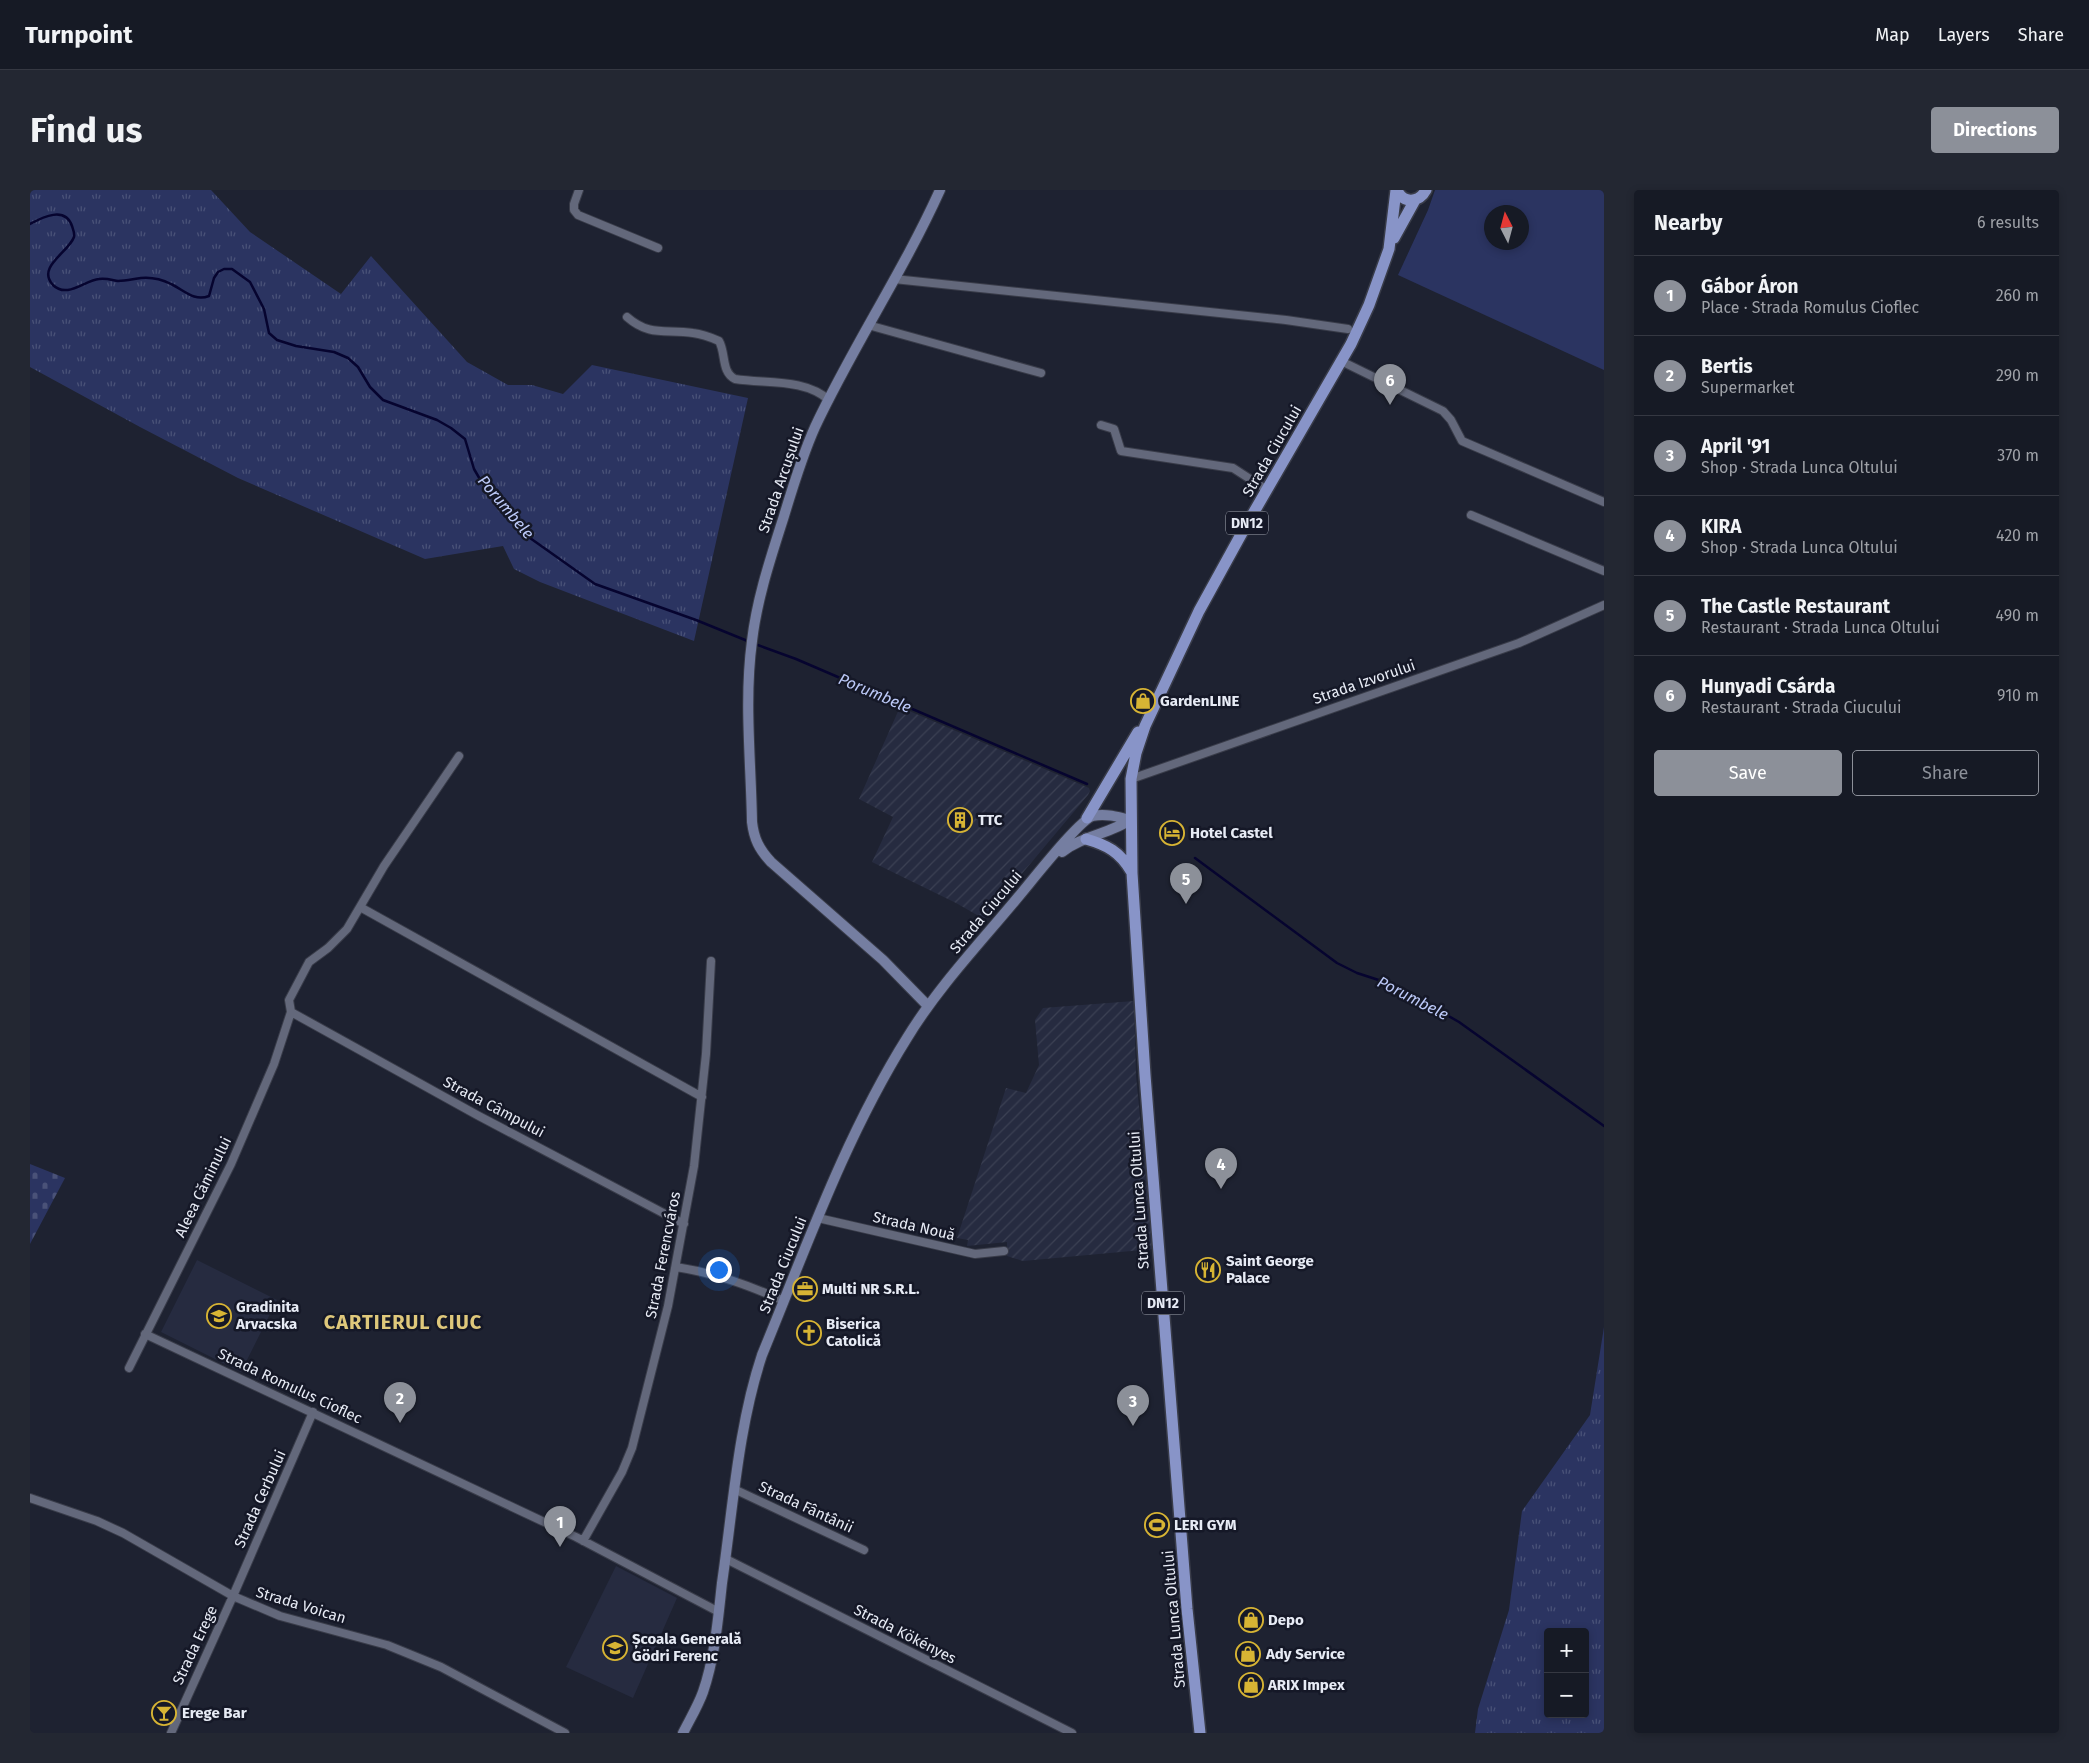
<!DOCTYPE html>
<html lang="en">
<head>
<meta charset="utf-8">
<style>
  body { margin:0; font-family:"Fira Sans",sans-serif; background:#232732; color:#f1f3f6 }
  .controls { position:absolute; right:15px; bottom:15px; display:grid; overflow:hidden; border-radius:5px; box-shadow:0 2px 8px #0003 }
  .controls button { width:45px; height:45px; display:grid; place-items:center; padding:0; border:0; border-bottom:1px solid #353842; background:#161a25; color:#f1f3f6; font:25px sans-serif }
  .compass { position:absolute; left:1454px; top:15px; width:45px; height:45px; border-radius:50%; background:#161a25; box-shadow:0 2px 8px #0003; rotate:354deg }
  .you { position:absolute; left:688px; top:1079px; width:18px; height:18px; margin:-12px; border:4px solid #fff; border-radius:50%; background:#1a73e8; box-shadow:0 0 0 8px #1a73e833 }
  .badge { display:grid; place-items:center; width:32px; height:32px; border-radius:50%; background:#8c9099; color:#fff; font-size:16px; font-weight:700 }
  .pin { position:absolute; translate:-50% -41px; filter:drop-shadow(0 1px 2px #0008) }
  .pin::after { content:''; position:absolute; top:26px; width:18px; height:15px; background:inherit; clip-path:polygon(0 0,100% 0,50% 100%) }
  .list { margin:0; padding:0; list-style:none }
  h2 { display:flex; justify-content:space-between; align-items:center; height:65px; margin:0; padding:0 20px; font-size:21px }
  h2 small { font-size:16px; font-weight:400; color:#9ea1a7 }
  .list li { display:grid; grid-template-columns:32px 1fr auto; gap:15px; align-items:center; box-sizing:border-box; height:80px; padding:0 20px; border-top:1px solid #353842 }
  .list b { display:block; font-size:19px; white-space:nowrap }
  .list p { margin:0; font-size:16px; white-space:nowrap; color:#9ea1a7 }
  .list em { font-size:16px; font-style:normal; color:#9ea1a7 }
  .actions { display:flex; gap:10px; padding:15px 20px }
  .actions a { flex:1; padding:11px 0; border:1px solid #8c9099; border-radius:5px; text-align:center; font-size:18px; color:#8c9099 }
  .actions .main { background:#8c9099; color:#fff }
  .map { position:relative; flex:none; width:1574px; height:1543px; overflow:hidden; border-radius:5px }
  header { display:flex; align-items:center; gap:30px; box-sizing:border-box; height:70px; padding:0 25px; background:#161a25; border-bottom:1px solid #353842 }
  header strong { font-size:24px }
  nav { display:flex; gap:28px; margin-inline-start:auto; font-size:18px }
  .intro { display:flex; align-items:center; justify-content:space-between; box-sizing:border-box; height:120px; padding:0 30px }
  h1 { margin:0; font-size:35px }
  .button { padding:12px 22px; border-radius:5px; background:#8c9099; color:#fff; font-size:18px; font-weight:700 }
  main { display:flex; gap:30px; padding:0 30px }
  aside { flex:1; background:#161a25; border-radius:5px; box-shadow:0 2px 8px #0003 }
  .map>svg:first-child { display:block }
  .built { fill:#262b40 }
  .industrial { fill:url(#industrial-furrows) }
  .grass { fill:url(#grass-tufts); fill-rule:evenodd }
  .cemetery { fill:url(#cemetery-stones) }
  .pitch { fill:#2b3461; fill-rule:evenodd }
  .lines { fill:none; stroke-linecap:round; stroke-linejoin:round }
  .stream { stroke:#06042f; stroke-width:2.5 }
  .minor-casing { stroke:#393c49; stroke-width:10 }
  .secondary-casing { stroke:#393c49; stroke-width:12 }
  .primary-casing { stroke:#393c49; stroke-width:14 }
  .minor { stroke:#63687b; stroke-width:8 }
  .secondary { stroke:#757ea1; stroke-width:10 }
  .primary { stroke:#8894c8; stroke-width:11 }
  .labels { text-anchor:middle; dominant-baseline:central; stroke-width:5; stroke-linejoin:round; paint-order:stroke }
  .shield { fill:#151827; stroke:#a8acb7; stroke-width:1 }
  .shield-label { font-size:14px; font-weight:bold; fill:#e7ebf5 }
  .street-label { font-size:15px; fill:#e7ebf5; stroke:#151827 }
  .poi-label { font-size:15px; font-weight:bold; fill:#e7ebf5; stroke:#151827; text-anchor:start }
  .water-label { font-size:16px; font-style:italic; fill:#bcc9f8; stroke:#151827 }
  .district-label { font-size:20px; font-weight:bold; letter-spacing:1px; fill:#dfc87b; stroke:#151827 }
</style>
</head>
<body>
<header>
<strong>Turnpoint</strong>
<nav><a>Map</a><a>Layers</a><a>Share</a></nav>
</header>
<div class="intro"><h1>Find us</h1><a class="button">Directions</a></div>
<main>
<div class="map">
<svg width="1574" height="1543" viewBox="0 0 1574 1543">
  <defs>
    <pattern id="industrial-furrows" width="10" height="10" patternUnits="userSpaceOnUse" patternTransform="scale(1.25)"><rect width="10" height="10" fill="#262b40"/><path d="M-1 1l2-2M0 10L10 0M9 11l2-2" fill="none" stroke="#3b4053"/></pattern>
    <pattern id="grass-tufts" width="24" height="20" patternUnits="userSpaceOnUse" patternTransform="scale(1.25)"><rect width="24" height="20" fill="#2b3461"/><path d="M3 7l-1-3M5 7V3M7 7l1-3M15 17l-1-3M17 17v-4M19 17l1-3" fill="none" stroke="#4a5278"/></pattern>
    <pattern id="cemetery-stones" width="16" height="16" patternUnits="userSpaceOnUse" patternTransform="scale(1.25)"><rect width="16" height="16" fill="#2b3461"/><path d="M2 7V4a2 2 0 0 1 4 0v3zM10 15v-3a2 2 0 0 1 4 0v3z" fill="#4a5278"/></pattern>
  </defs>
  <rect width="100%" height="100%" fill="#1e2231"/>
  <path class="built" d="M167,1070L247,1110L211,1182L131,1142Z
    M586,1376L647,1408L603,1508L536,1477Z"/>
  <path class="industrial" d="M870,517L1059,598L1060,601L1058,605L954,729L926,713L842,672L863,627L829,609Z
    M1104,811L1106,886L1123,1059L993,1071L977,1066V1052L937,1056L938,1050L927,1048L976,898L996,903L1009,875L1005,830L1013,818Z"/>
  <path class="grass" d="M0,0H181L220,42L311,104L341,66L437,172L478,195H502L533,204L562,175L718,208L664,451L510,392L484,379L473,356L395,369L208,288L110,237L0,177Z
    M1574,1137V1543H1445L1448,1519L1479,1420L1492,1321L1560,1225ZM1518,1442H1555V1524H1518Z"/>
  <path class="cemetery" d="M0,974L35,988L0,1054Z"/>
  <path class="pitch" d="M1405,0H1574V180L1368,85L1398,20ZM1462,22H1492V52H1462Z"/>
  <g class="lines">
    <path class="stream" d="M0,34C13,27 35,16 42,36C43,39 45,44 44,47C39,62 6,77 23,95C37,109 55,90 69,89C76,88 82,90 88,91C96,91 103,89 111,88C121,87 131,89 141,94C154,100 164,112 179,106L184,88L188,82L194,79H202L220,92L234,119L239,143L247,150L266,156L304,162L318,168L328,177L340,197L353,210L407,230L421,238L435,249L444,279L451,291L478,316L500,348L565,394L666,430L720,452
      M725,454L766,469L1057,594
      M1165,668L1307,773L1327,783L1364,795L1429,832L1574,936"/>
    <defs>
      <path id="minor" d="M549,0L544,14V20L548,25L628,58
        M864,89L1256,130L1318,139
        M597,127C620,147 635,139 663,143C672,144 680,147 689,151C696,163 691,182 705,189C736,194 774,188 799,210
        M838,135L1011,183
        M1311,171L1413,221L1421,230L1432,251L1574,312
        M1071,235L1084,239L1091,261L1203,278L1237,300
        M1441,325L1574,381
        M1101,589L1489,453L1574,415
        M330,717L672,907
        M261,822L447,925L654,1034
        M788,1028L945,1064L974,1061
        M646,1077C685,1083 718,1095 754,1111
        M115,1144L546,1347L689,1422
        M99,1178L201,974L244,874L261,822L259,810L279,772L298,758L317,739L354,676L429,566
        M706,1300L834,1360
        M0,1308L67,1331L93,1343L203,1406L250,1426L357,1455L411,1477L535,1543
        M553,1351L592,1282L602,1258L638,1116L664,976L676,864L681,771
        M696,1369L1042,1543
        M141,1543L203,1406L283,1222"/>
      <path id="secondary" d="M1032,662C1052,646 1079,644 1100,630
        M898,816L853,770L741,672C729,659 724,649 722,632C721,572 714,510 722,451C727,408 741,367 754,326C763,296 772,266 785,237C823,156 873,82 910,0
        M653,1543C660,1529 668,1516 673,1502C685,1467 688,1429 692,1393C703,1318 708,1237 732,1165C776,1058 815,947 877,848C908,797 951,752 989,706C1001,692 1050,629 1063,626C1075,623 1089,627 1100,630"/>
      <path id="primary" d="M1367,0C1373,14 1389,13 1396,0
        M1364,48L1385,10
        M1057,628L1108,542
        M1056,649C1077,655 1090,662 1101,681
        M1170,1543L1157,1419L1115,885L1102,683L1101,589L1106,563L1115,536L1169,421L1213,341L1321,154L1339,115L1359,59L1366,0"/>
    </defs>
    <use href="#minor" class="minor-casing"/>
    <use href="#secondary" class="secondary-casing"/>
    <use href="#primary" class="primary-casing"/>
    <use href="#minor" class="minor"/>
    <use href="#secondary" class="secondary"/>
    <use href="#primary" class="primary"/>
  </g>
  <defs>
    <symbol id="shop-ring" viewBox="-11 -11 22 22"><circle r="9.5" fill="#151827" stroke="#d7b434" stroke-width="1.5"/><path d="M-5-2.5h2.3a2.7 3.5 0 0 1 5.4 0H5L5.5 6h-11ZM-1.5-2.5h3a1.5 2.3 0 0 0-3 0Z" fill="#d7b434"/></symbol>
    <symbol id="building-ring" viewBox="-11 -11 22 22"><circle r="9.5" fill="#151827" stroke="#d7b434" stroke-width="1.5"/><path d="M-4-6H4V6H1V3H-1V6H-4ZM-2.5-4.3h1.7v1.8h-1.7ZM.8-4.3h1.7v1.8H.8ZM-2.5-1h1.7V.8h-1.7ZM.8-1h1.7V.8H.8Z" fill="#d7b434"/></symbol>
    <symbol id="hotel-ring" viewBox="-11 -11 22 22"><circle r="9.5" fill="#151827" stroke="#d7b434" stroke-width="1.5"/><path d="M-6-4.5h1.5V1H6V5H4.5V3h-9V5H-6ZM-4 0a1.8 1.8 0 1 1 3.6 0ZM.5 0V-2.5h3Q6-2.5 6 0Z" fill="#d7b434"/></symbol>
    <symbol id="restaurant-ring" viewBox="-11 -11 22 22"><circle r="9.5" fill="#151827" stroke="#d7b434" stroke-width="1.5"/><path d="M-5-6h1v4h1v-4h1v4h1v-4h1v5L-1.5 .5V6h-2V.5L-5-1ZM5-6V6H3V1.5H1.5Q1.5-4 5-6Z" fill="#d7b434"/></symbol>
    <symbol id="office-ring" viewBox="-11 -11 22 22"><circle r="9.5" fill="#151827" stroke="#d7b434" stroke-width="1.5"/><path d="M-6-3h4V-5.5h4V-3h4V5H-6ZM-1-4.5V-3h2v-1.5ZM-6 0V1H6V0Z" fill="#d7b434"/></symbol>
    <symbol id="school-ring" viewBox="-11 -11 22 22"><circle r="9.5" fill="#151827" stroke="#d7b434" stroke-width="1.5"/><path d="M0-5L7-2L0 1L-7-2ZM-4 1L0 2.5L4 1V4Q0 6-4 4Z" fill="#d7b434"/></symbol>
    <symbol id="church-ring" viewBox="-11 -11 22 22"><circle r="9.5" fill="#151827" stroke="#d7b434" stroke-width="1.5"/><path d="M-1.2-6h2.4v3.5h3.3v2.4h-3.3V6h-2.4V-.1h-3.3v-2.4h3.3Z" fill="#d7b434"/></symbol>
    <symbol id="stadium-ring" viewBox="-11 -11 22 22"><circle r="9.5" fill="#151827" stroke="#d7b434" stroke-width="1.5"/><path d="M0-5a6.5 5 0 1 0 0 10a6.5 5 0 1 0 0-10ZM-3.5-1.8h7v3.6h-7Z" fill="#d7b434"/></symbol>
    <symbol id="bar-ring" viewBox="-11 -11 22 22"><circle r="9.5" fill="#151827" stroke="#d7b434" stroke-width="1.5"/><path d="M-6-5H6L.8 .8V4.5H3.5V6h-7V4.5H-.8V.8Z" fill="#d7b434"/></symbol>
  </defs>
  <g fill-rule="evenodd">
    <use href="#shop-ring" x="1099" y="497" width="28" height="28"/>
    <use href="#building-ring" x="916" y="616" width="28" height="28"/>
    <use href="#hotel-ring" x="1128" y="629" width="28" height="28"/>
    <use href="#restaurant-ring" x="1164" y="1066" width="28" height="28"/>
    <use href="#office-ring" x="761" y="1085" width="28" height="28"/>
    <use href="#school-ring" x="175" y="1112" width="28" height="28"/>
    <use href="#church-ring" x="765" y="1129" width="28" height="28"/>
    <use href="#stadium-ring" x="1113" y="1321" width="28" height="28"/>
    <use href="#shop-ring" x="1207" y="1416" width="28" height="28"/>
    <use href="#school-ring" x="571" y="1444" width="28" height="28"/>
    <use href="#shop-ring" x="1204" y="1450" width="28" height="28"/>
    <use href="#shop-ring" x="1207" y="1481" width="28" height="28"/>
    <use href="#bar-ring" x="120" y="1509" width="28" height="28"/>
  </g>
  <g class="labels">
    <g class="shield">
      <rect x="1196" y="321.5" width="42" height="23" rx="4"/>
      <rect x="1112" y="1101.5" width="42" height="23" rx="4"/>
    </g>
    <g class="shield-label">
      <text x="1217" y="333">DN12</text>
      <text x="1133" y="1113">DN12</text>
    </g>
    <g class="street-label">
      <text transform="translate(1242 261) rotate(-60)">Strada Ciucului</text>
      <text transform="translate(751 290) rotate(-71)">Strada Arcușului</text>
      <text transform="translate(1334 492) rotate(-19)">Strada Izvorului</text>
      <text transform="translate(956 722) rotate(-50)">Strada Ciucului</text>
      <text transform="translate(464 917) rotate(28)">Strada Câmpului</text>
      <text transform="translate(173 997) rotate(-64)">Aleea Căminului</text>
      <text transform="translate(1109 1010) rotate(-94)">Strada Lunca Oltului</text>
      <text transform="translate(884 1036) rotate(13)">Strada Nouă</text>
      <text transform="translate(633 1065) rotate(-79)">Strada Ferencváros</text>
      <text transform="translate(753 1075) rotate(-68)">Strada Ciucului</text>
      <text transform="translate(260 1196) rotate(25)">Strada Romulus Cioflec</text>
      <text transform="translate(230 1309) rotate(-66)">Strada Cerbului</text>
      <text transform="translate(776 1317) rotate(25)">Strada Fântânii</text>
      <text transform="translate(271 1415) rotate(17)">Strada Voican</text>
      <text transform="translate(1144 1429) rotate(-95)">Strada Lunca Oltului</text>
      <text transform="translate(875 1444) rotate(27)">Strada Kökényes</text>
      <text transform="translate(165 1455) rotate(-65)">Strada Erege</text>
    </g>
    <g class="poi-label">
      <text x="1130" y="511">GardenLINE</text>
      <text x="948" y="630">TTC</text>
      <text x="1160" y="643">Hotel Castel</text>
      <text x="1196" y="1071">Saint George<tspan x="1196" dy="17">Palace</tspan></text>
      <text x="792" y="1099">Multi NR S.R.L.</text>
      <text x="206" y="1117">Gradinita<tspan x="206" dy="17">Arvacska</tspan></text>
      <text x="796" y="1134">Biserica<tspan x="796" dy="17">Catolică</tspan></text>
      <text x="1144" y="1335">LERI GYM</text>
      <text x="1238" y="1430">Depo</text>
      <text x="602" y="1449">Școala Generală<tspan x="602" dy="17">Gödri Ferenc</tspan></text>
      <text x="1236" y="1464">Ady Service</text>
      <text x="1238" y="1495">ARIX Impex</text>
      <text x="152" y="1523">Erege Bar</text>
    </g>
    <g class="water-label">
      <text transform="translate(476 317) rotate(50)">Porumbele</text>
      <text transform="translate(845 503) rotate(23)">Porumbele</text>
      <text transform="translate(1383 808) rotate(27)">Porumbele</text>
    </g>
    <g class="district-label">
      <text x="373" y="1132">CARTIERUL CIUC</text>
    </g>
  </g>
</svg>
<div class="controls">
<button>+</button>
<button>−</button>
</div>
<svg class="compass" viewBox="-18 -18 36 36"><path d="M0-13l5 13h-10z" fill="#e53935"/><path d="M0 13l5-13h-10z" fill="#9ea1a7"/></svg>
<div class="you"></div>
<div class="pin badge" style="left:530px;top:1357px">1</div>
<div class="pin badge" style="left:370px;top:1233px">2</div>
<div class="pin badge" style="left:1103px;top:1236px">3</div>
<div class="pin badge" style="left:1191px;top:999px">4</div>
<div class="pin badge" style="left:1156px;top:714px">5</div>
<div class="pin badge" style="left:1360px;top:215px">6</div>
</div>
<aside>
<h2>Nearby<small>6 results</small></h2>
<ul class="list">
<li><span class="badge">1</span><div><b>Gábor Áron</b><p>Place · Strada Romulus Cioflec</p></div><em>260 m</em></li>
<li><span class="badge">2</span><div><b>Bertis</b><p>Supermarket</p></div><em>290 m</em></li>
<li><span class="badge">3</span><div><b>April '91</b><p>Shop · Strada Lunca Oltului</p></div><em>370 m</em></li>
<li><span class="badge">4</span><div><b>KIRA</b><p>Shop · Strada Lunca Oltului</p></div><em>420 m</em></li>
<li><span class="badge">5</span><div><b>The Castle Restaurant</b><p>Restaurant · Strada Lunca Oltului</p></div><em>490 m</em></li>
<li><span class="badge">6</span><div><b>Hunyadi Csárda</b><p>Restaurant · Strada Ciucului</p></div><em>910 m</em></li>
</ul>
<div class="actions"><a class="main">Save</a><a>Share</a></div>
</aside>
</main>
</body>
</html>
